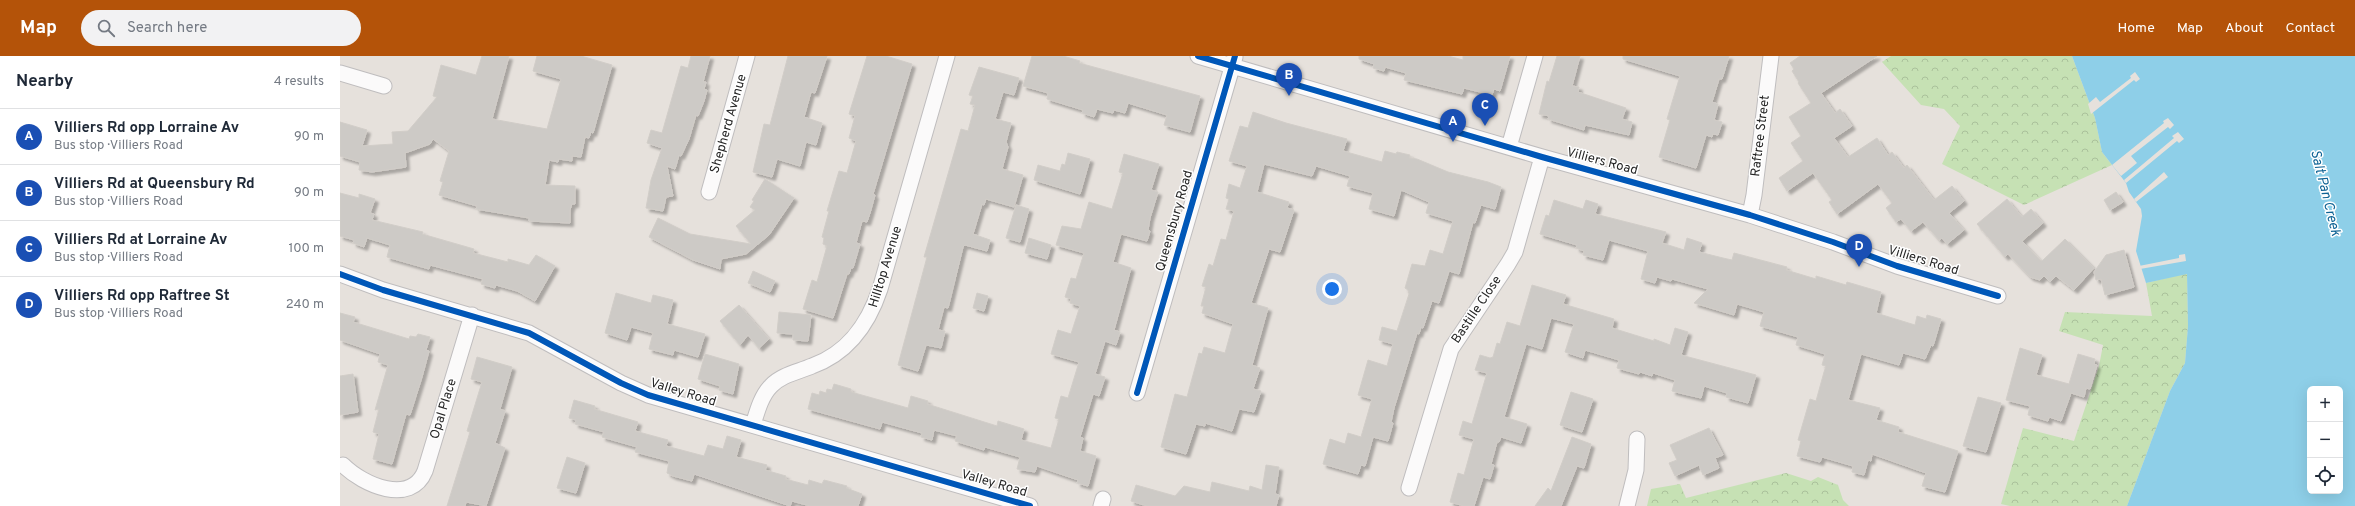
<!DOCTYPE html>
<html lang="en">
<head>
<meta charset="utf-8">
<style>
  body { margin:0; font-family:Overpass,sans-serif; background:#f2f2f3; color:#1f2937 }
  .controls { position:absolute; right:12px; bottom:12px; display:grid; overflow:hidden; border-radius:6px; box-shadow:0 4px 16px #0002 }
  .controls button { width:36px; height:36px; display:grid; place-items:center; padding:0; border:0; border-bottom:1px solid #e0e1e3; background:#fff; color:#1f2937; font:20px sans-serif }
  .you { position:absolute; left:992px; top:233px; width:14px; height:14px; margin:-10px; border:3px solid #fff; border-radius:50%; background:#1a73e8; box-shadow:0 0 0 6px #1a73e833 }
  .badge { display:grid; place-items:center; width:26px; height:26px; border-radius:50%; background:#b45309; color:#fff; font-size:13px; font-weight:700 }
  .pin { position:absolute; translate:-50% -33px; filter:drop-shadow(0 1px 2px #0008) }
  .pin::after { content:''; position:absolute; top:21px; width:14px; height:12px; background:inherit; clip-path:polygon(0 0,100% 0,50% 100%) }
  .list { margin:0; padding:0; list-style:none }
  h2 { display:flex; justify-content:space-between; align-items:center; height:52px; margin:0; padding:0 16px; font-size:17px }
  h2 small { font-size:13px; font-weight:400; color:#747a83 }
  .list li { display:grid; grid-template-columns:26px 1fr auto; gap:12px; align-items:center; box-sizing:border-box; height:56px; padding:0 16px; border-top:1px solid #e0e1e3 }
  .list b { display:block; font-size:15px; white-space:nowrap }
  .list p { margin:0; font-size:13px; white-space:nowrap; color:#747a83 }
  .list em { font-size:13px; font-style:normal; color:#747a83 }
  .icon { flex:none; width:22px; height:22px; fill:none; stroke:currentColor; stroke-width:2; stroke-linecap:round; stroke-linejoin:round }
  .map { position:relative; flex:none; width:2015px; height:450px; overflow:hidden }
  header { display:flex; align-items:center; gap:24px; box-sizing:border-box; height:56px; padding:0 20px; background:#b45309; color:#fff }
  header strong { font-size:19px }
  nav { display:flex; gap:22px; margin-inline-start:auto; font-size:14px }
  .search { width:280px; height:36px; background:#f2f2f3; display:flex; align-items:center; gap:10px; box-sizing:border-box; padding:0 14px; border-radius:22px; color:#747a83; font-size:15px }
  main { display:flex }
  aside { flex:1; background:#fff }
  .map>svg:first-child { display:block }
  .forest { fill:url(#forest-crowns) }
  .water { fill:#8ecfe8; fill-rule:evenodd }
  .pier { fill:#e6e1dc }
  .building { fill:#cdcac6; stroke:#d1cdc8; filter:url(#shadow) }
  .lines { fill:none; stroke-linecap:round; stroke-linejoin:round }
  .minor-casing { stroke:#bfbdbe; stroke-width:17 }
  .minor { stroke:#fbfafa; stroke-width:15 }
  .cycleway-casing { stroke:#fff; stroke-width:8 }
  .cycleway { stroke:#0057b8; stroke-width:6 }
  .labels { text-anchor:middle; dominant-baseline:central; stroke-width:3; stroke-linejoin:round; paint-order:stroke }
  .street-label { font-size:13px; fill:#272727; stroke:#fff }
  .water-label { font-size:14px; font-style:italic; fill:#0e6394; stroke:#fff }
</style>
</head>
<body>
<header>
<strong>Map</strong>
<div class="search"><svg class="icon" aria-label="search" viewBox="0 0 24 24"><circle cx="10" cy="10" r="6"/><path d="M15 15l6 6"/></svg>Search here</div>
<nav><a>Home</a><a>Map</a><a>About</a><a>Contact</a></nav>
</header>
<main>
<aside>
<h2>Nearby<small>4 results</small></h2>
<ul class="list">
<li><span class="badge" style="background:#1a4fb4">A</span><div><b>Villiers Rd opp Lorraine Av</b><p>Bus stop · Villiers Road</p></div><em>90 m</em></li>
<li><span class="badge" style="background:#1a4fb4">B</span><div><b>Villiers Rd at Queensbury Rd</b><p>Bus stop · Villiers Road</p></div><em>90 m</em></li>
<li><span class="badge" style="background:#1a4fb4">C</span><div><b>Villiers Rd at Lorraine Av</b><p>Bus stop · Villiers Road</p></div><em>100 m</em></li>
<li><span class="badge" style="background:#1a4fb4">D</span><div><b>Villiers Rd opp Raftree St</b><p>Bus stop · Villiers Road</p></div><em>240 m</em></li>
</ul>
</aside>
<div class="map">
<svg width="2015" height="450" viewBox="0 0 2015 450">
  <defs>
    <pattern id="forest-crowns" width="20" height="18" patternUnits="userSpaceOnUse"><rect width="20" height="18" fill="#c6e1b4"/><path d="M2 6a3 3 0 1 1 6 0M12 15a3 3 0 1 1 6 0" fill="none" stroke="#aac19b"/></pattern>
    <filter id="shadow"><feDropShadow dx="3.5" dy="3.5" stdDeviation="1" flood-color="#0004"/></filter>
  </defs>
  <rect width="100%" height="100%" fill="#e6e1dc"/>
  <path class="forest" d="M1551,0H1732L1755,62L1762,96L1772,109L1684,149L1602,108L1620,70L1604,53L1581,49L1542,6Z
    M1847,217L1848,270L1845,307L1830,335L1787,450H1670L1661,448L1683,372L1734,385L1759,310L1763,289L1719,275L1725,256L1812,260L1806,227Z
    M1446,417L1471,425L1478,421L1498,429L1503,444L1509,450H1307L1311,433L1340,428L1346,442Z"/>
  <path class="water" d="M1732,0H2015V450H1787L1830,335L1845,307L1848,270L1847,218L1806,227L1796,195L1802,160L1801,153L1789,136L1786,127L1762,96L1755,62ZM1970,333H2000V435H1970Z"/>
  <path class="pier" d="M1795,16L1800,23L1796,26L1794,24L1751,58L1748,48L1756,41L1760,46L1791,22L1790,20Z
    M1828,62L1834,69L1830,73L1828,71L1791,100L1797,107L1781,120L1772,109L1824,67L1823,65Z
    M1838,76L1844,83L1839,87L1837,85L1786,127L1784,124L1834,82L1832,80Z
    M1824,116L1828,121L1796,146L1794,143Z
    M1845,198L1846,205L1800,213L1799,210L1839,202V199Z"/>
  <path class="building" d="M142,0H169L152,63L207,73L221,23L193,15L197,0H241L272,9L253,77L251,76L249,82L245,81L241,101L232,100V105L219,103L218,106L209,104L205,129L235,130V148H232L230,154V167L189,165V162L136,153L137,150L99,139L103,126L100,125L109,95L93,83L90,88L65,97L66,111L32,116L19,114L20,106L0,100V66L27,74L22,90L53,88L52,76L68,75L97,41L93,40L101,9L136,19Z
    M351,0H370L363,26H366L364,33L367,34L364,45L358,60L356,59L349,83L341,100L339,99L335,113L327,110L333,140L326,141L323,155L306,152L311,124L322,92L307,87L311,74L322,77L341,10L348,12Z
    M448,0H487L475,37L471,36L464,61L482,67L476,89L466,86L460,110L437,103L432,121L413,116L424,68L430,69Z
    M527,0H546L572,8L533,138L535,139L530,157L527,166L522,165L516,187L520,188L513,212H511L509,218H507L493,262L463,253L472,224L477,226L487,190L483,188L484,182L482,181L489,155H487L499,115L507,117L516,85L509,82L515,60L509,58Z
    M692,0H723L740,5L739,7L860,40L850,76L824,69L827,59L788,47L785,57L774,54L773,57L757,53L754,61L742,57L743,54L707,43L708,37L683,30Z
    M1019,0H1108L1123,4V0H1170L1160,35L1154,33L1152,39L1124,32L1122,38L1064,24L1066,17L1045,11L1044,15L1033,12L1034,8L1019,3Z
    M1217,0H1240L1232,30L1239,31L1238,36L1286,52L1282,63L1292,66L1289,79L1245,69L1244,74L1208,63L1209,60L1199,58L1207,25L1209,26Z
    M1283,0H1389L1382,23H1379L1372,46L1378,48L1374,64L1382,66L1378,79L1373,78L1372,81L1366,79L1356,112L1319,101L1330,64L1327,63L1340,20L1283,3Z
    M1460,0H1537L1481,37L1495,57L1500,53L1512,70L1494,82L1508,101L1537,82L1548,99L1552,96L1564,112L1567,109L1594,144L1612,130L1624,145L1609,157L1624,174L1607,188L1602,182L1599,184L1583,166L1571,175L1561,163L1556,166L1546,152L1552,147L1538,128L1497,158L1489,146L1492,144L1473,117L1447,135L1439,122L1463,105L1451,87L1461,80L1449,61L1471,47L1458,27L1459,26L1452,15L1454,13L1450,7Z
    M639,11L679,22L674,39L663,36L655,63L671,67L666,86L668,91L662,113L683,119L674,151L646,143L644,149L642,148L633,178L650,184L647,195L625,189L623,191L608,252L604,251L598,274L605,275L601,292L586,289L578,315L558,309L587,201H584L621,73L628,75L635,49L630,48L633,40L629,39Z
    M913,56L946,67L1007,83L1003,95L1042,106L1045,95L1056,98L1057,96L1070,99L1069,102L1077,103L1108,116L1148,126L1161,131L1155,153L1141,149L1135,167L1133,166L1119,218L1109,215L1099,247L1092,245L1083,272L1081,271L1079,278L1077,277L1054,352L1051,366L1053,367L1048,385L1033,381L1025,410L1021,409L1018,418L983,408L990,383L1005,388L1008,377L1021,381L1032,343L1018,339L1028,304L1047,310L1053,288L1039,284L1042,271L1057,275L1069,238L1068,234L1065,232L1072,208L1085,210L1090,194L1103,198L1113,165L1086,157L1089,146L1061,134L1054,160L1029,153L1033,137L1007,130L1010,120L976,110L972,120L924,108L917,136L949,146L947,152L954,154L940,196L929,193L911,247L928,252L912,309L920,312L913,333L921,335L914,356L899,353L892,375L865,367V370L856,368L846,398L821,391L835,338L847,341L859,297L862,298L864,291L885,297L893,268L862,257L864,250H861L866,231L862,230L869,208L873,210L881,183L886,184L894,155L886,153L889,143L886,142L889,128L900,132L907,110L889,105L900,70L908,72Z
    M728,97L750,103L740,138L694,124L698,109L720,115L722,108L725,109Z
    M784,98L819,108L811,134L818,136L810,162L808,174L810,175L807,185L781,178L773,206L791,212L774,274L780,276L776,289L765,285L755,318L765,321L759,340L753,338L740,381L743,382L740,395L756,400L748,430L737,427L738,424L697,410L695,416L677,413L680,401L645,391L644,394L615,385L617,380L594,374L592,384L581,381L582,377L542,366L540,373L468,353L472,337L479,339L480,335L486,337L487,333L492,334L494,328L511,333V336L568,352L571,340L588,345L587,348L657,370L658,365L684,373L681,384L711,392L719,363L715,362L721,340L728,342L739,306L711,298L718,274L731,278L740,250L730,247L731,243L725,241L731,222L736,223L744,197L716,189L722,170L741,173L749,146L772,153L783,117L779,116Z
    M425,123L454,142L429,179L406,198L381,203L380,213L353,204L309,181L318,162L350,178L411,188L396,170L415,154L410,151L414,145L412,144Z
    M1776,136L1783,146L1770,154L1764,144Z
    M0,137L19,142V138L35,143L30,157L34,158L32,164L83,176L82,178L134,193L133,197L168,206V203L189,209L196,199L215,210L195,245L177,235L156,229L155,232L141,228L143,223L90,209L89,213L47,201L50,189L27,182L24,191L13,187L14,184L0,180Z
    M1667,143L1682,161L1691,153L1703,167L1682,185L1700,204L1702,205L1725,183L1754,212L1734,234L1716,220L1710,226L1704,220L1700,224L1690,221L1668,198L1665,201L1637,168Z
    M1214,144L1243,153L1246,144L1258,148L1255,158L1326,176L1322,187L1344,194L1347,182L1362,187L1359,196L1383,202L1392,204L1394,197L1447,211L1446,214L1476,223V220L1506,229L1507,226L1541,236L1536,257L1575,269L1577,260L1586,263L1587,259L1601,263L1593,290L1591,289L1585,303L1563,297L1559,309L1521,298L1508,344L1540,352L1536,364L1559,371L1558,376L1618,395L1605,436L1582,430L1586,417L1532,398L1531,405L1528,404L1524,419L1512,416L1513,410L1482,401L1480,406L1457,400L1461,385L1458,384L1470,343L1476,345L1484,316L1486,310L1482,309L1485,298L1456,289L1458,281L1420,270L1424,256L1397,248L1394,259L1354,247L1368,233L1332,223L1331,225L1317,221L1315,227L1301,223L1308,195L1269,184L1263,204L1243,199L1244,195L1236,192L1237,189L1200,178L1206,159L1209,160Z
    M676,149L689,153L680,186L666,182Z
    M689,182L711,189L707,203L685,197Z
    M1784,194L1794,231L1765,239L1761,223L1756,224L1754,216L1766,199Z
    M413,215L435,225L430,236L408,227Z
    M1192,229L1226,239L1223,248L1274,263L1272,272L1314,285V283L1330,289L1335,272L1348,276L1341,299L1416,319L1408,347L1386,341L1387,337L1364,330L1361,342L1344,338L1332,335L1335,324L1313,317L1312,320L1300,316L1299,318L1277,312L1279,304L1245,294L1243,302L1225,296L1234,268L1211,262L1202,293L1186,288L1164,361L1187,368L1181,387L1161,381L1159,386H1157L1151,408L1154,409L1150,423L1143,421L1134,450H1124L1110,446L1118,417L1124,419L1134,383L1119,379L1123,365L1132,368L1147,317L1135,314L1140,299L1150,302L1153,301L1157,287L1160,288L1167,266L1180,270Z
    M276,237L311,247L313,239L333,244L327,268L365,278L358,301L334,294L333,299L309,293L313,277L291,271L287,284L265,277Z
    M637,237L648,240L644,255L633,252Z
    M399,249L429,283L419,292L408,279L400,289L380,265Z
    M439,256L471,259L468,285L453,284V278L437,277Z
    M0,257L15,261L13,266L69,283L70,280L76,281L78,278L90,281L86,294L89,295L82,321L70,359L66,358L52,408L33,403L39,378L33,376L39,353L35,354L48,309L38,306L40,298L0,284Z
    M1680,292L1702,299L1696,319L1729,328L1738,298L1755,303L1754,308L1757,309L1750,333L1746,332L1744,341L1731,337L1721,365L1709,361L1708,365L1688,359L1690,350L1666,344Z
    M365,298L399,308L393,338L379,334L380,330L358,323Z
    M137,301L172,311L160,353L165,355L155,387L165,392L146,450L126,446L125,450H107L130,376L127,375L142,326L131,323Z
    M13,318L18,356L0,359V320Z
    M1231,336L1253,343L1242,376L1220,369Z
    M1638,341L1661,347L1646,396L1623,390Z
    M234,344L255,350L254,353L298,366L295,375L328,384L326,390L364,400L368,389L383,393L387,380L401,384L396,401L427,409L425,414L446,420L445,423L468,429L469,424L482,428L484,424L507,430L506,432L522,438L518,450H470L452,445L450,450L354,418L352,425L333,420L327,417L329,405L295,396L297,391L262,381L264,376L235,368L236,364L229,362Z
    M1369,372L1383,399L1375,402L1379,412L1363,419L1359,409L1335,420L1329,407L1337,404L1330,389Z
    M1232,381L1251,388L1244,412L1237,410L1221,450H1195L1208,432L1211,435Z
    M227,401L245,407L236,437L217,432Z
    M926,409L939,411L935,438L939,439L936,450H807L791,445L796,429L835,440L844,430L870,436L872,426L909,435L910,430L922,434Z"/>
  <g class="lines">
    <defs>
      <path id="minor" d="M858,0L1202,101L1410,159L1493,186L1557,210L1658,240
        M0,17L44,30
        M1169,91L1195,0
        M369,136L407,0
        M1410,159L1414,139L1431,0
        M0,218L43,234L189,277L281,327L308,339L690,450
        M797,337L895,1
        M413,369C417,356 421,340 431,330C441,319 458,316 472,310C508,297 528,269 540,233L607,0
        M3,409C23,429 71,450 85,415L132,259
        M1069,432L1111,293L1168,208L1175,196L1202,101
        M761,450L763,443
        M1287,450L1296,414L1297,383"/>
    </defs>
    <use href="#minor" class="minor-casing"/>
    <use href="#minor" class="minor"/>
    <defs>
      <path id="cycleway" d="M858,0L1202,101L1410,159L1493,186L1557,210L1658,240
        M0,218L43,234L189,277L281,327L308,339L690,450
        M797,337L895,0"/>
    </defs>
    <use href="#cycleway" class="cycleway-casing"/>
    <use href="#cycleway" class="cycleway"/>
  </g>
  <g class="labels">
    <g class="street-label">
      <text transform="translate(389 68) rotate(-74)">Shepherd Avenue</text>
      <text transform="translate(1421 80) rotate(-83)">Raftree Street</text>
      <text transform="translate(1262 106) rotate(15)">Villiers Road</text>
      <text transform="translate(835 165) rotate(-74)">Queensbury Road</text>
      <text transform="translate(1583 205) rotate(17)">Villiers Road</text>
      <text transform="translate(546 211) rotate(-73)">Hilltop Avenue</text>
      <text transform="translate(1137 254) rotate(-56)">Bastille Close</text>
      <text transform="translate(343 337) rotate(17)">Valley Road</text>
      <text transform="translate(104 353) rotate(-73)">Opal Place</text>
      <text transform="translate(654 428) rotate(16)">Valley Road</text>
    </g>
    <g class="water-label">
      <text transform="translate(1985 137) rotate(76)">Salt Pan Creek</text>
    </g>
  </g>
</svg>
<div class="controls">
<button>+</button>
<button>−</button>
<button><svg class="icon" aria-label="locate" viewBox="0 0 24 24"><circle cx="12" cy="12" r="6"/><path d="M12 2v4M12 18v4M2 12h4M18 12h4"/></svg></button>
</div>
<div class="you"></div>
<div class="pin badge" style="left:1113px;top:86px;background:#1a4fb4">A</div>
<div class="pin badge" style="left:949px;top:40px;background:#1a4fb4">B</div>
<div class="pin badge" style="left:1145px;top:70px;background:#1a4fb4">C</div>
<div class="pin badge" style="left:1519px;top:211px;background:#1a4fb4">D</div>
</div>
</main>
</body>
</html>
